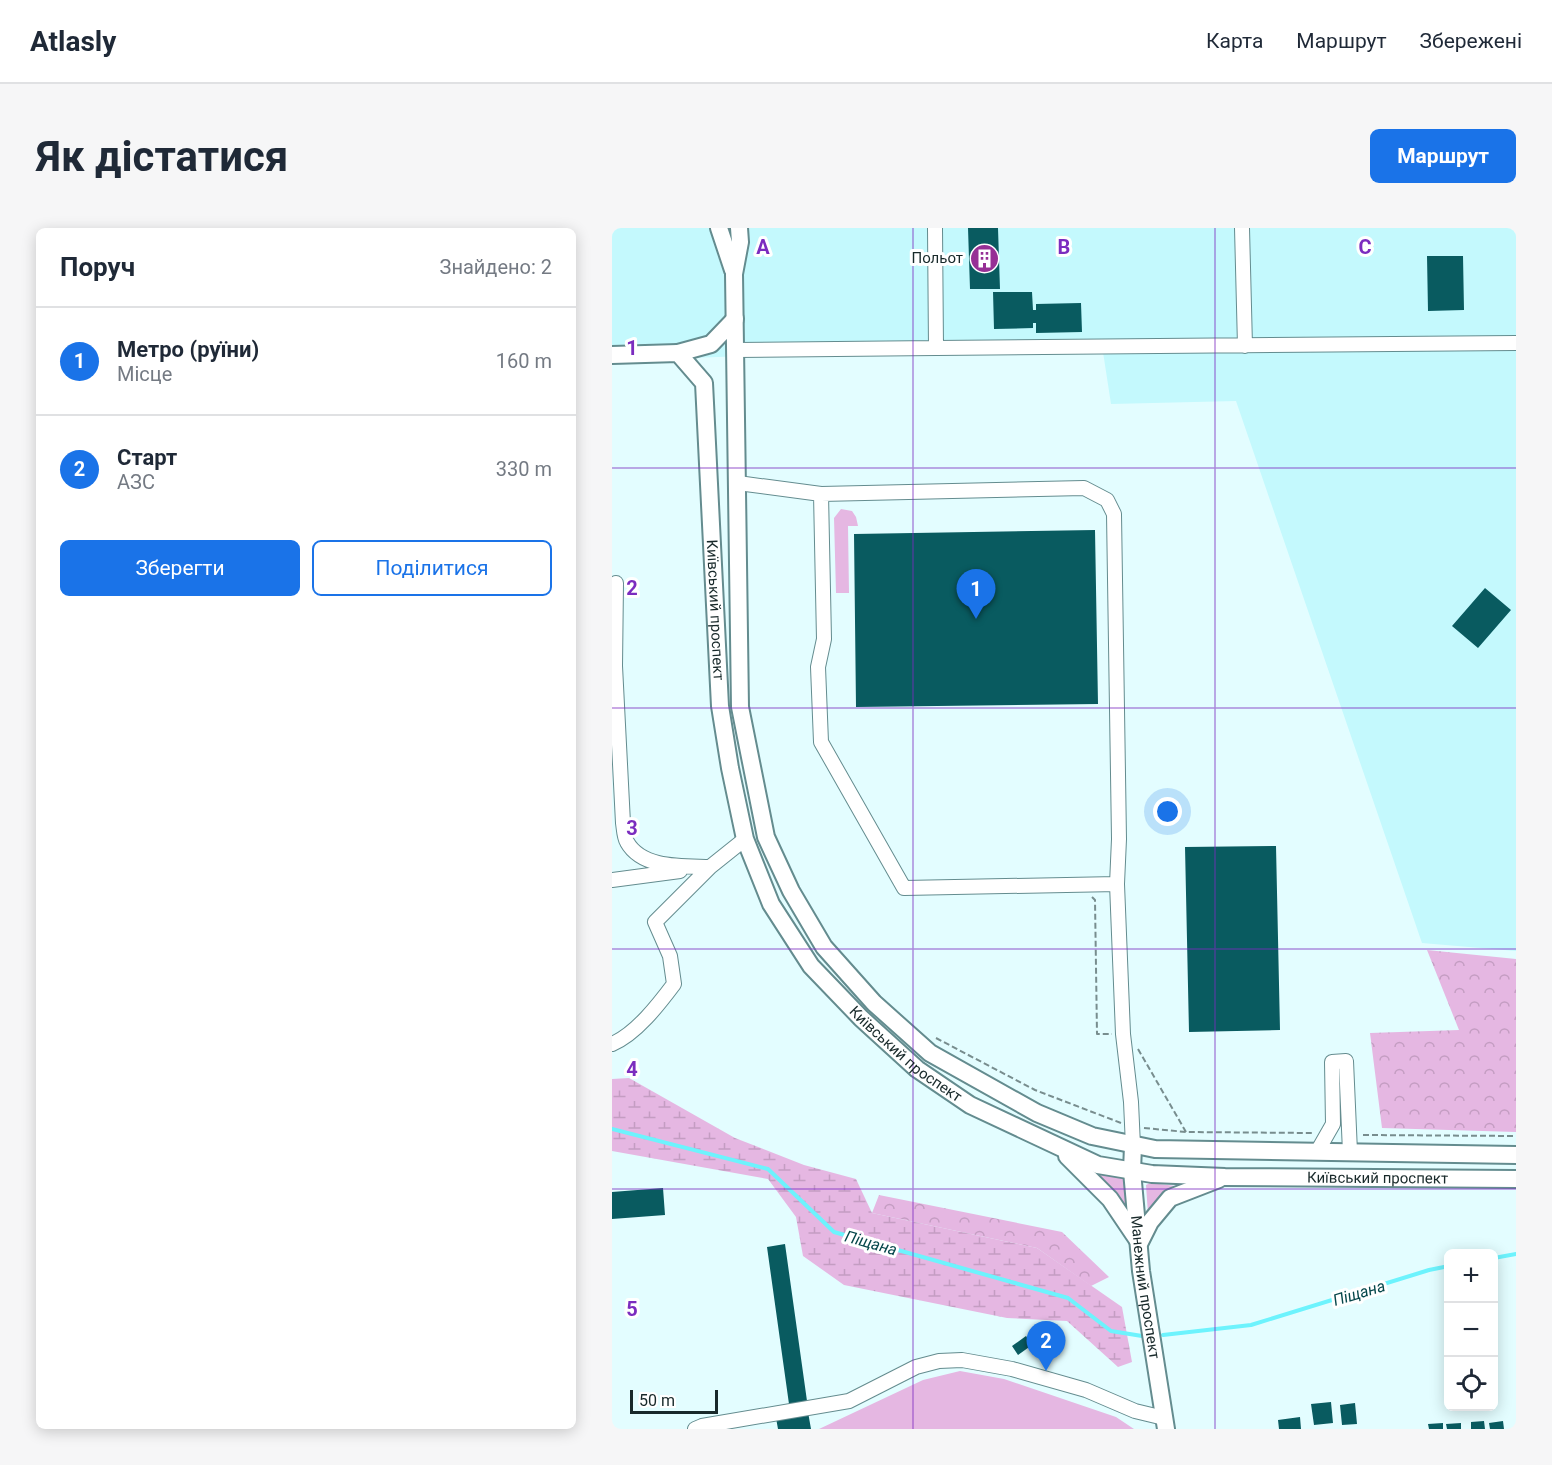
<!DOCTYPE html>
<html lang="uk">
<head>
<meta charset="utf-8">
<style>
  body { margin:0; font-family:Roboto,sans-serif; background:#f6f6f7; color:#1f2937 }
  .controls { position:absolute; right:18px; bottom:18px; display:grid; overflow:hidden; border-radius:9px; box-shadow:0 3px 15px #0003 }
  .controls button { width:54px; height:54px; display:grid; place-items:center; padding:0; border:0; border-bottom:2px solid #e0e1e3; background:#fff; color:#1f2937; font:30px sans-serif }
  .scale { position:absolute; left:18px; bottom:15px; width:88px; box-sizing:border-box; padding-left:6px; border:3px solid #18292a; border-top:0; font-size:16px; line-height:21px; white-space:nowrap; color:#18292a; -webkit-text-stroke:4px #fff; paint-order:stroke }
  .you { position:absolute; left:556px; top:584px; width:21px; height:21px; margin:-15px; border:4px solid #fff; border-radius:50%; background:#1a73e8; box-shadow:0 0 0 9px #1a73e833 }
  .badge { display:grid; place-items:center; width:39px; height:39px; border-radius:50%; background:#1a73e8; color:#fff; font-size:20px; font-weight:700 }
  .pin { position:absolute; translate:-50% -50px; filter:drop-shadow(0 2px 3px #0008) }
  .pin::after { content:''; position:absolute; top:32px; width:21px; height:18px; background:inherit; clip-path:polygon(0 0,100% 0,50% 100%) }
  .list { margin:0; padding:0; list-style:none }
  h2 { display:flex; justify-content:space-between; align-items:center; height:78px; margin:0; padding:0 24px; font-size:26px }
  h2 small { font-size:20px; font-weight:400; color:#747a83 }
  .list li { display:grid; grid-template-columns:39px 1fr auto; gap:18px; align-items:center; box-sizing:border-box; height:108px; padding:0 24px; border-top:2px solid #e0e1e3 }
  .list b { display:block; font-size:22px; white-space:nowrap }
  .list p { margin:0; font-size:20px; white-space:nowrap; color:#747a83 }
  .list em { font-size:20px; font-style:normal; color:#747a83 }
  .actions { display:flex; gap:12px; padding:18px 24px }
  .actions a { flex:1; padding:14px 0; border:2px solid #1a73e8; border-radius:9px; text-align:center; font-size:21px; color:#1a73e8 }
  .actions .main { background:#1a73e8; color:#fff }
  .icon { flex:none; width:33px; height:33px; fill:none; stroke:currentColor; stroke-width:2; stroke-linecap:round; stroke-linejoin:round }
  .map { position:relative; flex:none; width:904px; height:1201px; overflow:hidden; border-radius:9px }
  header { display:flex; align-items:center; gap:36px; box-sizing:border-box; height:84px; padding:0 30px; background:#fff; border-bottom:2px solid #e0e1e3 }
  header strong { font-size:28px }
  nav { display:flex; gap:33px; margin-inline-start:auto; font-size:21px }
  .intro { display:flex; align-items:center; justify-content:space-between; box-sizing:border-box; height:144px; padding:0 36px }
  h1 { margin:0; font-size:42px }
  .button { padding:15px 27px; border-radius:9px; background:#1a73e8; color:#fff; font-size:21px; font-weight:700 }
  main { display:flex; gap:36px; padding:0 36px }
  aside { flex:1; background:#fff; border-radius:9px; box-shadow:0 3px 15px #0003 }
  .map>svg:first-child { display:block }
  .built { fill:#c4f9fd }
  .grass { fill:#e5b7e2 }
  .forest { fill:url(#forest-crowns) }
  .wetland { fill:url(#wetland-marsh) }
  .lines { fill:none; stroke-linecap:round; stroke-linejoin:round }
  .stream { stroke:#6df3fd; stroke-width:4 }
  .building { fill:#095b60 }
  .minor-casing { stroke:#648c8f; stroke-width:16 }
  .major-casing { stroke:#648c8f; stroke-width:20 }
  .path { stroke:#788d8e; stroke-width:2; stroke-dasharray:6 3; stroke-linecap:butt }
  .minor { stroke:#fff; stroke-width:14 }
  .major { stroke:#fff; stroke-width:16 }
  .grid { fill:none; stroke:#7b2cbf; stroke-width:1.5; stroke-opacity:0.55 }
  .labels { text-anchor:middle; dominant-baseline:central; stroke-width:6; stroke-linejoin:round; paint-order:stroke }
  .poi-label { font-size:15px; fill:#18292a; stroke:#fff; text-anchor:end }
  .street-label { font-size:15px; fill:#18292a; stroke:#fff }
  .water-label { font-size:16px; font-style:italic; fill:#06474b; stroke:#fff }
  .grid-label { font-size:20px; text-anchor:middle; font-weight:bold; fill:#7b2cbf; stroke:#fff; stroke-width:6; stroke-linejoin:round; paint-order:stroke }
</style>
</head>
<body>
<header>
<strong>Atlasly</strong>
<nav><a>Карта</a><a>Маршрут</a><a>Збережені</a></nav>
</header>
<div class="intro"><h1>Як дістатися</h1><a class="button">Маршрут</a></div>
<main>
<aside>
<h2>Поруч<small>Знайдено: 2</small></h2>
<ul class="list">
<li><span class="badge">1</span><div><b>Метро (руїни)</b><p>Місце</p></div><em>160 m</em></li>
<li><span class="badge">2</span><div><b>Старт</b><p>АЗС</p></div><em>330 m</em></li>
</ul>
<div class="actions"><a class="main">Зберегти</a><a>Поділитися</a></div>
</aside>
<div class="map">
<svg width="904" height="1201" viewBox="0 0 904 1201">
  <defs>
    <pattern id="forest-crowns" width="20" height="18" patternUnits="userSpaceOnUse" patternTransform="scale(1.5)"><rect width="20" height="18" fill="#e5b7e2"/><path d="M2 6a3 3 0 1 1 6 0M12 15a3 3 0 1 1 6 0" fill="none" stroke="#c49dc2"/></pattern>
    <pattern id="wetland-marsh" width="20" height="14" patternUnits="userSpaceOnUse" patternTransform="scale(1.5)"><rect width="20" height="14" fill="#e5b7e2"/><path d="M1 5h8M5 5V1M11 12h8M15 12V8" fill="none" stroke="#c49dc2"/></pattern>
  </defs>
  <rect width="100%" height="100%" fill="#e3fdff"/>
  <path class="built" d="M0,0H904V723L810,715L624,173L499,176L491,124L132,128L0,133Z"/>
  <path class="grass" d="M229,281L240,283L244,289L246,298H236L237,365H224L222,290Z
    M479,943L509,949L512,953L516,985Z
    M538,955L564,958L536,986L534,957Z
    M348,1143L392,1151L504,1189L522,1201H207L311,1152Z"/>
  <path class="forest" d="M815,722L904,731V904L770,900L758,805L847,802Z
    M267,967L450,1004L497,1049L479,1058L425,1020L260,985Z"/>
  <path class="wetland" d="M17,850L123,910L192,937L244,951L260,985L425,1020L510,1079L520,1134L506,1139L455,1093L395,1090L232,1057L191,1028L184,989L156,951L0,923V851Z"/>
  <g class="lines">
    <path class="stream" d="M0,901L156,941L222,1004L456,1070L499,1103L530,1108
      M882,1030L904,1026
      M551,1107L639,1097L817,1042L837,1038"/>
  </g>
  <path class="building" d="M356,0H386L388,61H358Z
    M815,28H851L852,82L816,83Z
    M381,64H420L421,82H424V76L469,75L470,104L424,105V95H421V100L382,101Z
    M483,302L486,476L244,479L242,306Z
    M873,360L899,382L866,420L840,398Z
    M664,618L668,802L577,804L573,619Z
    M51,960L53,987L0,991V964Z
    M173,1016L195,1173L177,1176L155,1019Z
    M414,1108L420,1117L406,1127L400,1118Z
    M719,1174L721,1195L702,1197L699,1176Z
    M743,1175L745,1196L730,1197L728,1177Z
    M196,1184L199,1201H166L164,1190Z
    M688,1189L689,1201H667L666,1192Z
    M872,1193L873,1201H859V1194Z
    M891,1193L892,1201H878L877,1195Z
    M831,1195V1201H817L816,1196Z
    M849,1195V1201H835L834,1196Z"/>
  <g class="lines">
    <defs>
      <path id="minor" d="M630,0L633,118
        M324,120L904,115
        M124,122L324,120L323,0
        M126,255L209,266L472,260L495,272L502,286L507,611L505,656
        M209,266L212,411L206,439L209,514L292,660L505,656L511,806L519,874L521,918
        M4,355L3,438L11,595C12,601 12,609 15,614C30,641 71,638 98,639
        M90,640L98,639L133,611
        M0,652L68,643
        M0,816C24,806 47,776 62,756L58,728L43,694L98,639
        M705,924L721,896L720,834L734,833L738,924
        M83,1201L90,1198L237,1173L304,1139L327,1133L350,1132L400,1141L474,1162L523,1183L552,1190"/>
      <g id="major">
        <path d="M107,0L121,42"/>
        <path d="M127,0L128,14L122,46L128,479L154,609L179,663L212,719L262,775L318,825L425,885L480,908L543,921L904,927"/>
        <path d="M66,125L99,116L123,91"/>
        <path id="s1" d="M0,127L66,125L92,155L108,478L118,540L133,611L159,676L199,738L249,790L305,841L358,877L486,937L540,946L613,949L904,951"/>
        <path id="s2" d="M521,918L520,943L529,1043L554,1201"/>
        <path d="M455,928L498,971L525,1011"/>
        <path d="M528,1014L538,994L558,970L607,951"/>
      </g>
    </defs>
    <use href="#minor" class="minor-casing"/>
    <use href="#major" class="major-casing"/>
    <path class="path" d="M480,669L483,672L485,806H500
      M324,810L423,862L509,895
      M526,821L574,904
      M532,900L574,904L700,905
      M751,907L904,908"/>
    <use href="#minor" class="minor"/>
    <use href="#major" class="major"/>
  </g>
  <path class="grid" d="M301,0V1201M603,0V1201M0,240H904M0,480H904M0,721H904M0,961H904"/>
  <defs>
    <symbol id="building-disc" viewBox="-11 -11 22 22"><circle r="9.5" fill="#963095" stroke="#fff"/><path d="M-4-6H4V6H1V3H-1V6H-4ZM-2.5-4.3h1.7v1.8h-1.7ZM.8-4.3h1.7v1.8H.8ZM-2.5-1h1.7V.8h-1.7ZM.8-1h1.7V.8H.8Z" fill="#fff"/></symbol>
  </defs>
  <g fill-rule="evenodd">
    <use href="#building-disc" x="356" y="14" width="33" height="33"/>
  </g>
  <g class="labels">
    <g class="poi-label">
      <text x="351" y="30">Польот</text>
    </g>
    <g class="street-label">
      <text stroke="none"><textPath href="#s1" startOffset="333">Київський проспект</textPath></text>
      <text stroke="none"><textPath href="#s1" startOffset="838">Київський проспект</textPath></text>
      <text stroke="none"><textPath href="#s1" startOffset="1342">Київський проспект</textPath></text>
      <text stroke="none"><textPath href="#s2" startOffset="142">Манежний проспект</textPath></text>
    </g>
    <g class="water-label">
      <text transform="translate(259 1015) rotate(16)">Піщана</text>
      <text transform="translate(747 1065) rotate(-17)">Піщана</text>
    </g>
  </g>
  <g class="grid-label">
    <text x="151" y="26">A</text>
    <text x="452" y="26">B</text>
    <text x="753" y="26">C</text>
    <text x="20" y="127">1</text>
    <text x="20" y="367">2</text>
    <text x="20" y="607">3</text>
    <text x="20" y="848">4</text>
    <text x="20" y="1088">5</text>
  </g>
</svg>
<div class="controls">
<button>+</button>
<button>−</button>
<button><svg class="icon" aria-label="locate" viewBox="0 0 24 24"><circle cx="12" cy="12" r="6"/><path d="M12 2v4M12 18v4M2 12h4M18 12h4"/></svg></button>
</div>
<div class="scale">50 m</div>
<div class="you"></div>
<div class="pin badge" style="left:364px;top:391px">1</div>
<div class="pin badge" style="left:434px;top:1143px">2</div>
</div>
</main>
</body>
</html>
